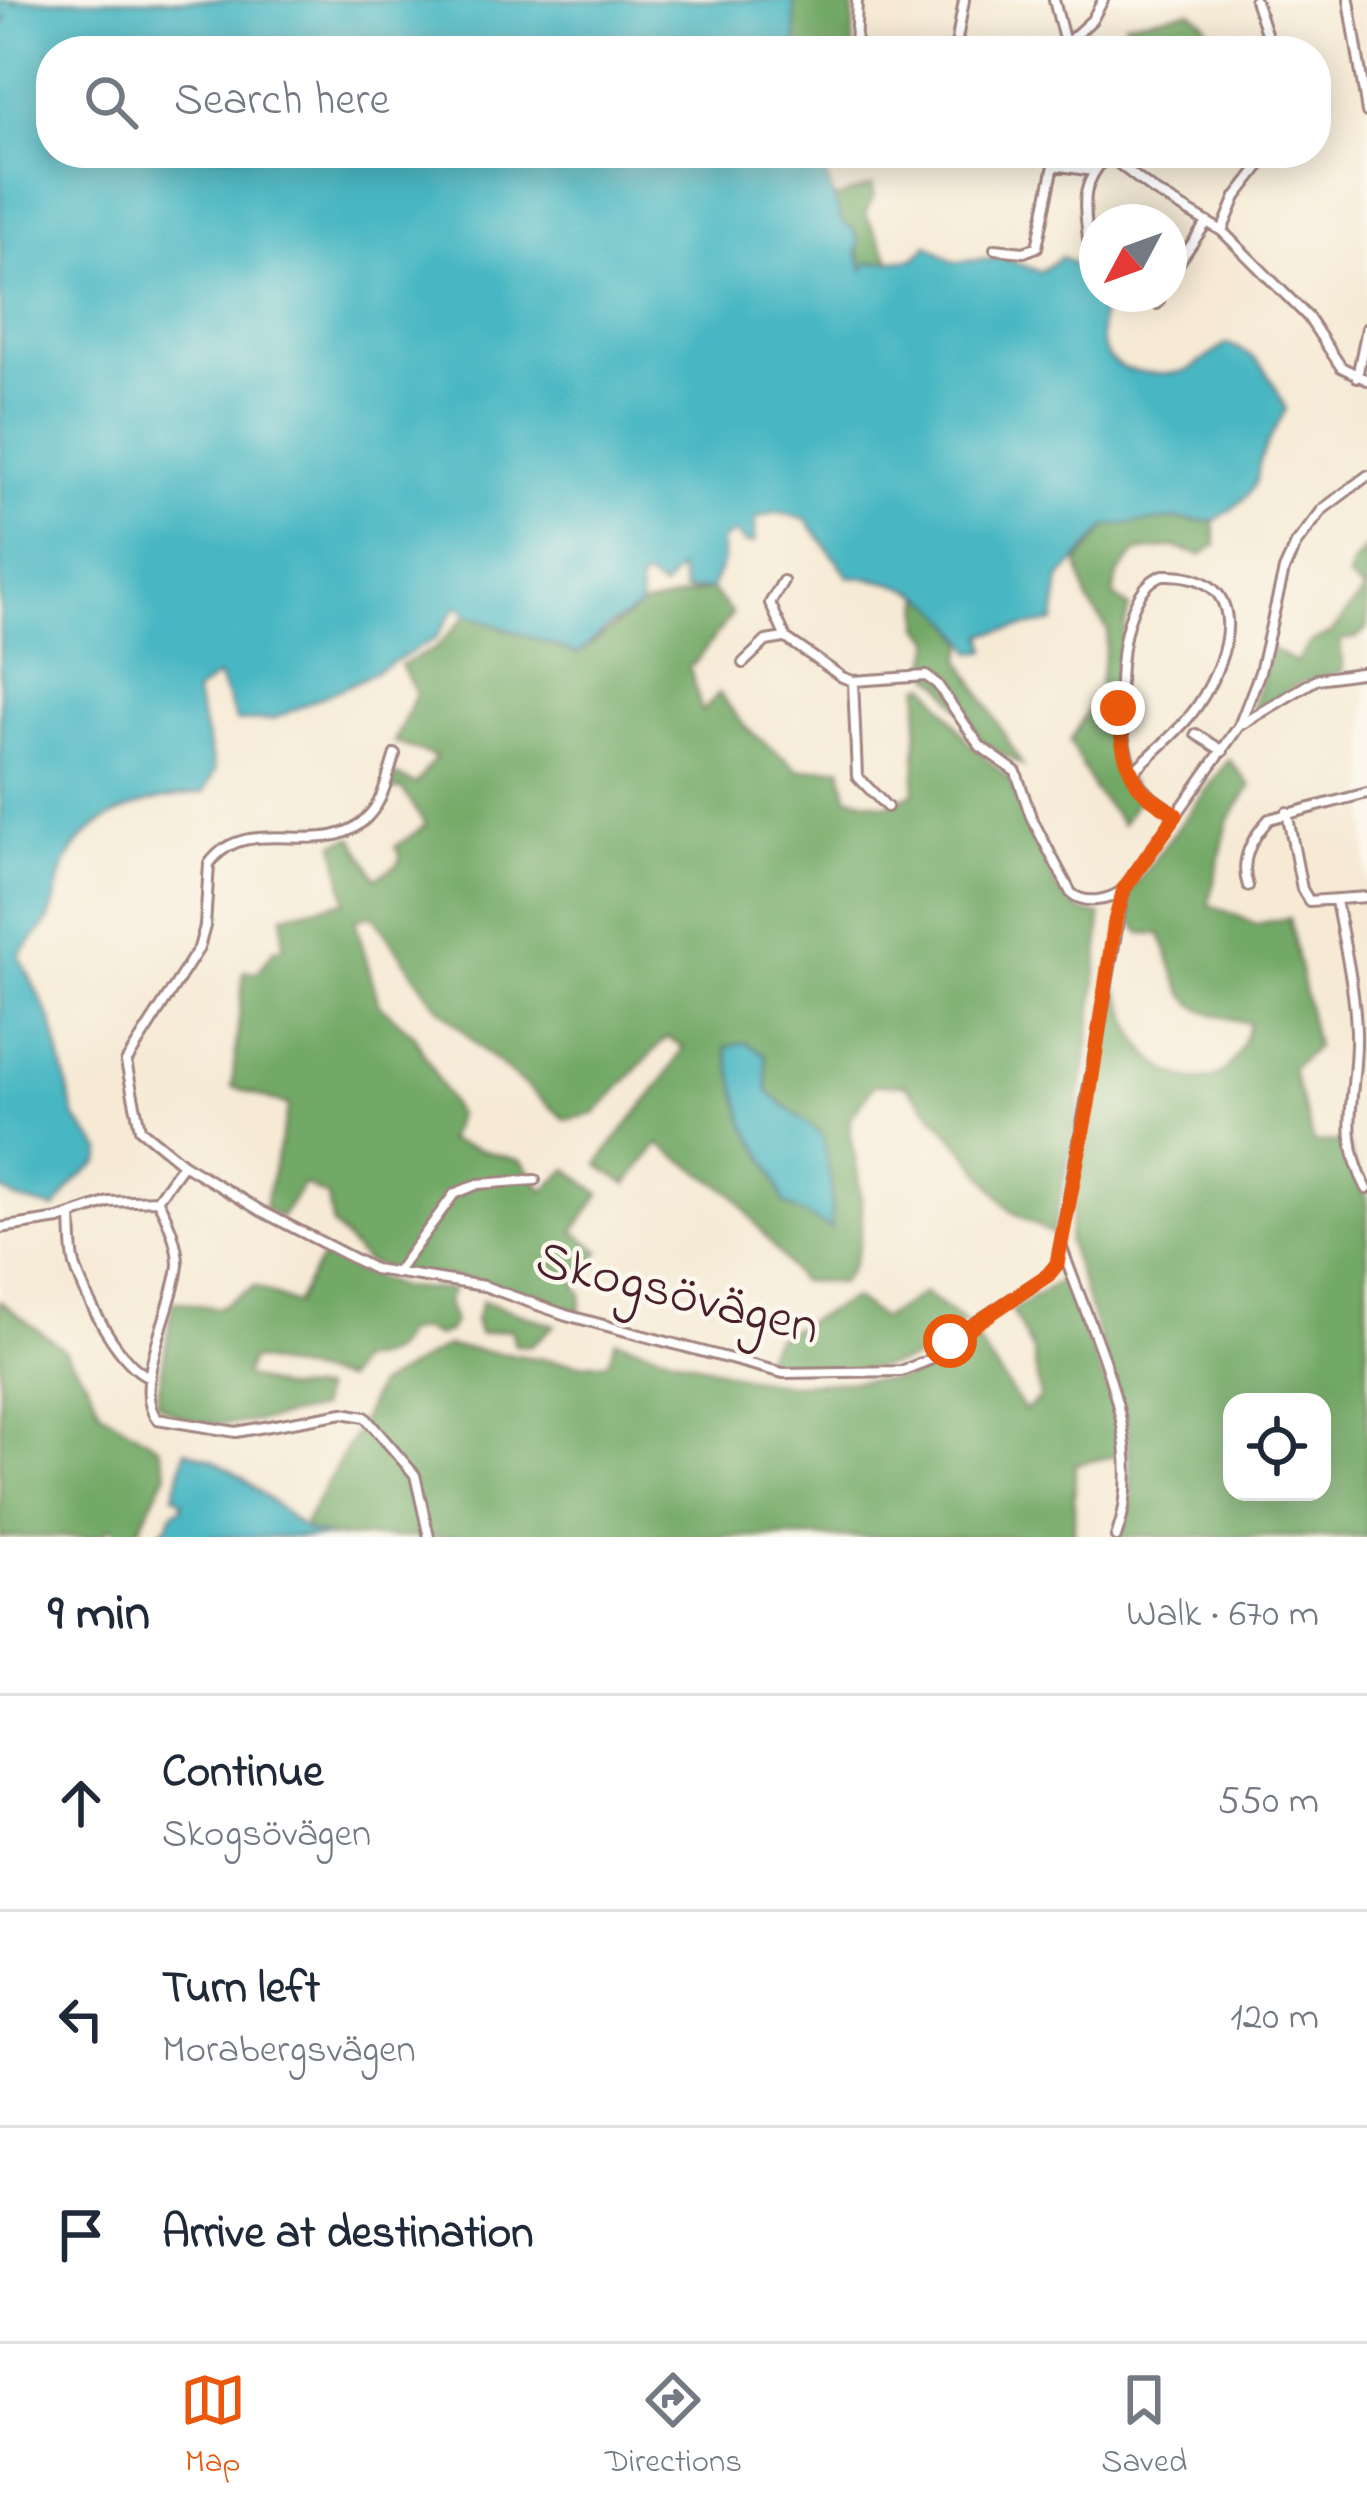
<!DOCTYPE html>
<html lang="en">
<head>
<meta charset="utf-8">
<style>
  body { margin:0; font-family:"Indie Flower",sans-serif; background:#f6f6f7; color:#1f2937 }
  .controls { position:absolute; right:36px; bottom:36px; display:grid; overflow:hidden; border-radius:24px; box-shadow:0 6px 30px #0003 }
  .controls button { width:108px; height:108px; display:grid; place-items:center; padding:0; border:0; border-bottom:3px solid #e0e1e3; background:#fff; color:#1f2937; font:60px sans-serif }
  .compass { position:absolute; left:1079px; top:204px; width:108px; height:108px; border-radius:50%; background:#fff; box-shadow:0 6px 30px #0003; rotate:229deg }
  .stop { position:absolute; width:36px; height:36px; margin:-27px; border:9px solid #ea580c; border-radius:50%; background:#fff }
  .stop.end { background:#ea580c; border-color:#fff; box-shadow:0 3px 12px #0008 }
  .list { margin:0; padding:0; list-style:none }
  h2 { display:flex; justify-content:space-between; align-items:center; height:156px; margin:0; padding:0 48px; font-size:51px }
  h2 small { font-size:39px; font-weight:400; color:#747a83 }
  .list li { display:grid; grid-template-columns:78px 1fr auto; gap:36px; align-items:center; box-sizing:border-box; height:216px; padding:0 48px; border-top:3px solid #e0e1e3 }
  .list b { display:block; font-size:45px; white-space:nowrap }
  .list p { margin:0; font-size:39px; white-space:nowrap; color:#747a83 }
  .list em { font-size:39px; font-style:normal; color:#747a83 }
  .icon { flex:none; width:66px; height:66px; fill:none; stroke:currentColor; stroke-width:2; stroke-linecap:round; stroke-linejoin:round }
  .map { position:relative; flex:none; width:1367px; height:1537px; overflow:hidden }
  .search { position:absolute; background:#fff; box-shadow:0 6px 30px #0003; left:36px; right:36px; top:36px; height:132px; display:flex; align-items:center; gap:30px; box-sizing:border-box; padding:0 42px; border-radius:48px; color:#747a83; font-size:45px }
  .sheet { height:804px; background:#fff }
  nav { display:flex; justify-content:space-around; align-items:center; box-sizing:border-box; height:168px; border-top:3px solid #e0e1e3; background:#fff; font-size:33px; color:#747a83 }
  nav a { display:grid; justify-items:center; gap:6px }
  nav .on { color:#ea580c }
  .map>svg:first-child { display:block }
  .forest { fill:#72a966; stroke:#5e6448; stroke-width:3; fill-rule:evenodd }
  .water { fill:#49b7c3; stroke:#4a6b77; stroke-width:3 }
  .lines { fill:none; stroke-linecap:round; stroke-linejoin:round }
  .ferry { stroke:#4a5460; stroke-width:3; stroke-dasharray:15 12; stroke-linecap:butt }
  .minor-casing { stroke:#a08480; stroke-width:14 }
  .minor { stroke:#fff; stroke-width:8 }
  .route { stroke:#ea580c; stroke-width:15 }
  .labels { text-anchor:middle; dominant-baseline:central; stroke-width:9; stroke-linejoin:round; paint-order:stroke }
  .street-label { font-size:54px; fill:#4a1f2b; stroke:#fbf7ec }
</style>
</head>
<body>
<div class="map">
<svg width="1367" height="1537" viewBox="0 0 1367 1537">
  <rect width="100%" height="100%" fill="#fbf7ec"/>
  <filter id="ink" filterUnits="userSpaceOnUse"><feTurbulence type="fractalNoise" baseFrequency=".00833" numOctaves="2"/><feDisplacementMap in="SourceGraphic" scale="24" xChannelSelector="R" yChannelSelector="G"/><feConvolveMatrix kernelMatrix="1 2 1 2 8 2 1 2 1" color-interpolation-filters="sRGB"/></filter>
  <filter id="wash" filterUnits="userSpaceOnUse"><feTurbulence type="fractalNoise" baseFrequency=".004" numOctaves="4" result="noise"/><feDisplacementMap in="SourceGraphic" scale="48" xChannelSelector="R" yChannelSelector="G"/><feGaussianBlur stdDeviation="2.7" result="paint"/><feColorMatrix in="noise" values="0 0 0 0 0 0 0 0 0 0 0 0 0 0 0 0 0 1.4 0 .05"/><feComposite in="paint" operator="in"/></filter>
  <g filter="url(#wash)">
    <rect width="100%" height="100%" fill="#f6ead5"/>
    <path class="forest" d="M793,0H853V51H797Z
      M1191,11L1205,22L1219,51H1118L1126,22Z
      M873,185V198L865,213L891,262L864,272L853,229L842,222L832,199Z
      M1175,519L1214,521L1216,545L1201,555L1174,547L1136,552L1118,574L1114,596L1129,607L1116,663L1115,709L1108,710C1110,742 1119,771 1140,796L1122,824L1094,790L1070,741L1099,690L1108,630L1087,600L1078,563L1107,526Z
      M1367,547V628L1356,638L1340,640L1343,671L1298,684L1256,711L1252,708L1271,648L1296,663L1309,644L1332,632L1364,591L1348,578L1352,565Z
      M711,589L732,614L694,664L689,665L702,712L719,693L746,728L799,770L841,767L847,796L886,805L914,793L920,687L927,684L969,743L1010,780L1058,892L1082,912L1101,915C1096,1023 1077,1128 1052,1234L1011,1211L962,1147L905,1084L874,1085L849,1120C855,1172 879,1241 840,1283L800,1281L733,1194L659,1144L627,1184L598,1165C624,1123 661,1092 683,1047L667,1037L595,1114L566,1120L480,1048L434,1002L372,914L355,920L379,1004L414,1035L457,1115L447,1141L522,1161L544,1191L568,1169L600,1194L574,1231L600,1251L576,1286L582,1294L579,1314L476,1280L392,1271L364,1260L332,1225L328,1197L304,1184L281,1218L264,1208L289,1106L232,1087L244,971L258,972L275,949L283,948V915L346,901L335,843L353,837L376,878L396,866L401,856L395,847L426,825L402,789L387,791L394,775L416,784L436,757L394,742L416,694L401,665L435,649L467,615L578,654L641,607ZM726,1047L764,1054L768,1092L823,1136L832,1212L785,1204L772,1169L745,1124Z
      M922,593L943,607L965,642L961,660L1022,765L983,743L944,687L927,670L933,640L921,627Z
      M1229,760L1251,786L1228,821L1209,904L1256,924L1289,918L1316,1047L1292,1069L1314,1143L1347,1142L1358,1180L1367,1197V1537H1121L1132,1503L1128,1427L1068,1241L1111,983C1127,1000 1128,1023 1140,1043C1153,1065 1186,1088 1213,1078C1232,1072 1246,1040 1249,1023C1175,1007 1186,1001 1161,934L1141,933L1130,919L1128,903L1120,905ZM1232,1402H1322V1492H1232Z
      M323,1255L399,1287L452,1290L447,1303L454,1322L449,1331L437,1336L419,1329L404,1333C395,1356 380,1358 357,1361L345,1380L251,1359L244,1376L283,1389L322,1390L319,1409C268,1419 201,1440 157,1402L173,1301L218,1308L255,1286L295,1304Z
      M1062,1279L1121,1423L1125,1454L1075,1464L1074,1537H331L306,1530L305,1522L358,1428L377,1386L446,1346L581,1364L608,1362L616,1340L743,1377L788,1384L904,1379L934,1367L975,1338L1025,1411L1040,1398L1033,1352L1012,1311Z
      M924,1293L964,1322C952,1332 940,1344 927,1352C888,1378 804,1369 759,1364L775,1338L853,1298L882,1319Z
      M0,1301L62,1348L87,1382L101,1411L159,1447L167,1473L135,1537L109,1528L101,1537H0Z
      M482,1301L555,1325L530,1346L515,1345L511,1329L479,1334L475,1320Z"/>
    <path class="water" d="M0,0H793L797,51H51V153H818L842,222L853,229L859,243L857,251L864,270L868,263L914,259L928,245L953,262L1004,258L1040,272L1061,257C1077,263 1082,274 1097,282V294H1102C1099,341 1095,370 1151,373C1163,373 1176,375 1188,370C1201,363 1214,352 1227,344C1262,355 1271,378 1286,409C1278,424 1264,446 1260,461C1257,471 1259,480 1252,489C1244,502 1227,512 1214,521L1175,519L1107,526L1060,579L1054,622L984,634L987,650L973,653C942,597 912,582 848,576L806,519L777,512L756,518L754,543H745L735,533L721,541L723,561L711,589L684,591L679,569L663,589L647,577L639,580L641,607L608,627L578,654L467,615L457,605L435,639L358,681L273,719L237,722L218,676L195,693L215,770L204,793C155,797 97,810 70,855C57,876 58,899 49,918C43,931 28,944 19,955L52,1022L75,1118L102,1151L100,1162L75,1181L55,1209L16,1199L0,1189Z
      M745,1042L765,1055L768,1092L823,1136L831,1185V1229L785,1204L771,1169L745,1124L726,1047Z
      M186,1450L213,1460L243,1478L306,1530L331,1537H153L167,1526L174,1511L181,1509L182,1500L174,1495Z"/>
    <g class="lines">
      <path class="ferry" d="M0,29L16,0"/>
    </g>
  </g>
  <g filter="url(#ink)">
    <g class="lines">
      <defs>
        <path id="minor" d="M1054,0L1067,51
          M1255,0L1272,51
          M1349,0L1367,112
          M1067,43L1092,20L1103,0
          M855,51L857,0
          M955,51L964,0
          M876,153L878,160
          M1105,153L1154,191L1222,231L1308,317L1341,367L1367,380
          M1222,231L1236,197L1270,153
          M995,249L1024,252L1037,247L1054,165L1093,171
          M1089,253C1087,208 1075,192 1107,155
          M1169,277L1207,222
          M1157,304L1162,294
          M1357,377L1367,328
          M783,581L770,603L786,638L842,677L853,681L926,676L937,684L980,746L1016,772L1031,817L1071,893C1085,905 1108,901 1123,890
          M743,663L766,641L784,638
          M853,681L857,776L887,807
          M1239,726L1317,679L1367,672
          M1196,734L1223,751
          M1132,773C1154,751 1181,730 1198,705C1232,654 1253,573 1163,575C1111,593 1112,734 1135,777C1144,795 1160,802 1176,815
          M1287,812L1302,889L1309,901L1367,897
          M1248,886C1239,860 1252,838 1269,819L1367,793
          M1336,901C1344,944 1355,988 1356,1032C1358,1090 1336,1133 1367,1189
          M183,1164L140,1129L126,1062L199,948L205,926L209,864C249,808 327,866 370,814C384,799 388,774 395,754
          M158,1201C167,1217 178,1244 178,1264C176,1303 130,1387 157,1419L236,1432L343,1413L365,1417L415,1475L429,1537
          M71,1216C72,1232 71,1250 75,1265C85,1297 119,1366 150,1377
          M0,1228L59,1219L109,1202L157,1200L183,1164L261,1211L374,1269L484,1286L566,1315L783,1373L901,1371L927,1361L966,1329L1048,1275L1057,1264L1124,889L1239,726L1260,672L1284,570L1296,544L1323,509L1367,476
          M1062,1248C1093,1338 1151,1443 1116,1537
          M396,1273L454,1194L478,1184L535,1180"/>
      </defs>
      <use href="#minor" class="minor-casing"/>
      <use href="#minor" class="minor"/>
    </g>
  </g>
  <g class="lines" filter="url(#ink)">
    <path class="route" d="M950,1341L1048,1275L1057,1264L1088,1104L1115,921L1124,889L1176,815C1166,807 1152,801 1144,792C1124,771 1121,735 1118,708"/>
  </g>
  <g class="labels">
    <g class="street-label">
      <text transform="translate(677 1296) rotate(14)">Skogsövägen</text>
    </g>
  </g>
</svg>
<div class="controls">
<button><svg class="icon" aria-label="locate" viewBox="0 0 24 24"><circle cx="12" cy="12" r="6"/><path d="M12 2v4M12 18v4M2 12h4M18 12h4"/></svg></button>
</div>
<svg class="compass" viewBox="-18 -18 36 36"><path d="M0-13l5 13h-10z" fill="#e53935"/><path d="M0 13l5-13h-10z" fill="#747a83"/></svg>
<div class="stop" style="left:950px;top:1341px"></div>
<div class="stop end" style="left:1118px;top:708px"></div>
<div class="search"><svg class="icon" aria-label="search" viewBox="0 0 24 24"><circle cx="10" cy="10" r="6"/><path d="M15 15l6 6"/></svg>Search here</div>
</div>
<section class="sheet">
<h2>9 min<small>Walk · 670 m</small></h2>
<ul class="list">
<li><svg class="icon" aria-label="ahead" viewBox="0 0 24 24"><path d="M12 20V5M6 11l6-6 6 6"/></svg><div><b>Continue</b><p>Skogsövägen</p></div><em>550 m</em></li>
<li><svg class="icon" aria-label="left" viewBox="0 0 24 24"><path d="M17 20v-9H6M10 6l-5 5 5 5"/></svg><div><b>Turn left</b><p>Morabergsvägen</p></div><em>120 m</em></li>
<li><svg class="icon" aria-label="arrive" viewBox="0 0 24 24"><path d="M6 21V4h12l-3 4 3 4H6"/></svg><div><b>Arrive at destination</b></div></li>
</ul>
</section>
<nav>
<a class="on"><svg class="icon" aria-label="map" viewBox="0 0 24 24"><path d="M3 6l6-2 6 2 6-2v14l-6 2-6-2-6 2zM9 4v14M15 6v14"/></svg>Map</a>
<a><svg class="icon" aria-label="directions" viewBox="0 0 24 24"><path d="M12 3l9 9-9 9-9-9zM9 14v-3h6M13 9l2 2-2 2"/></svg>Directions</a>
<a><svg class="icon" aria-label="saved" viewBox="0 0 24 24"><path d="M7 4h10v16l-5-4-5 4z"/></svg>Saved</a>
</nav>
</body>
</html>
